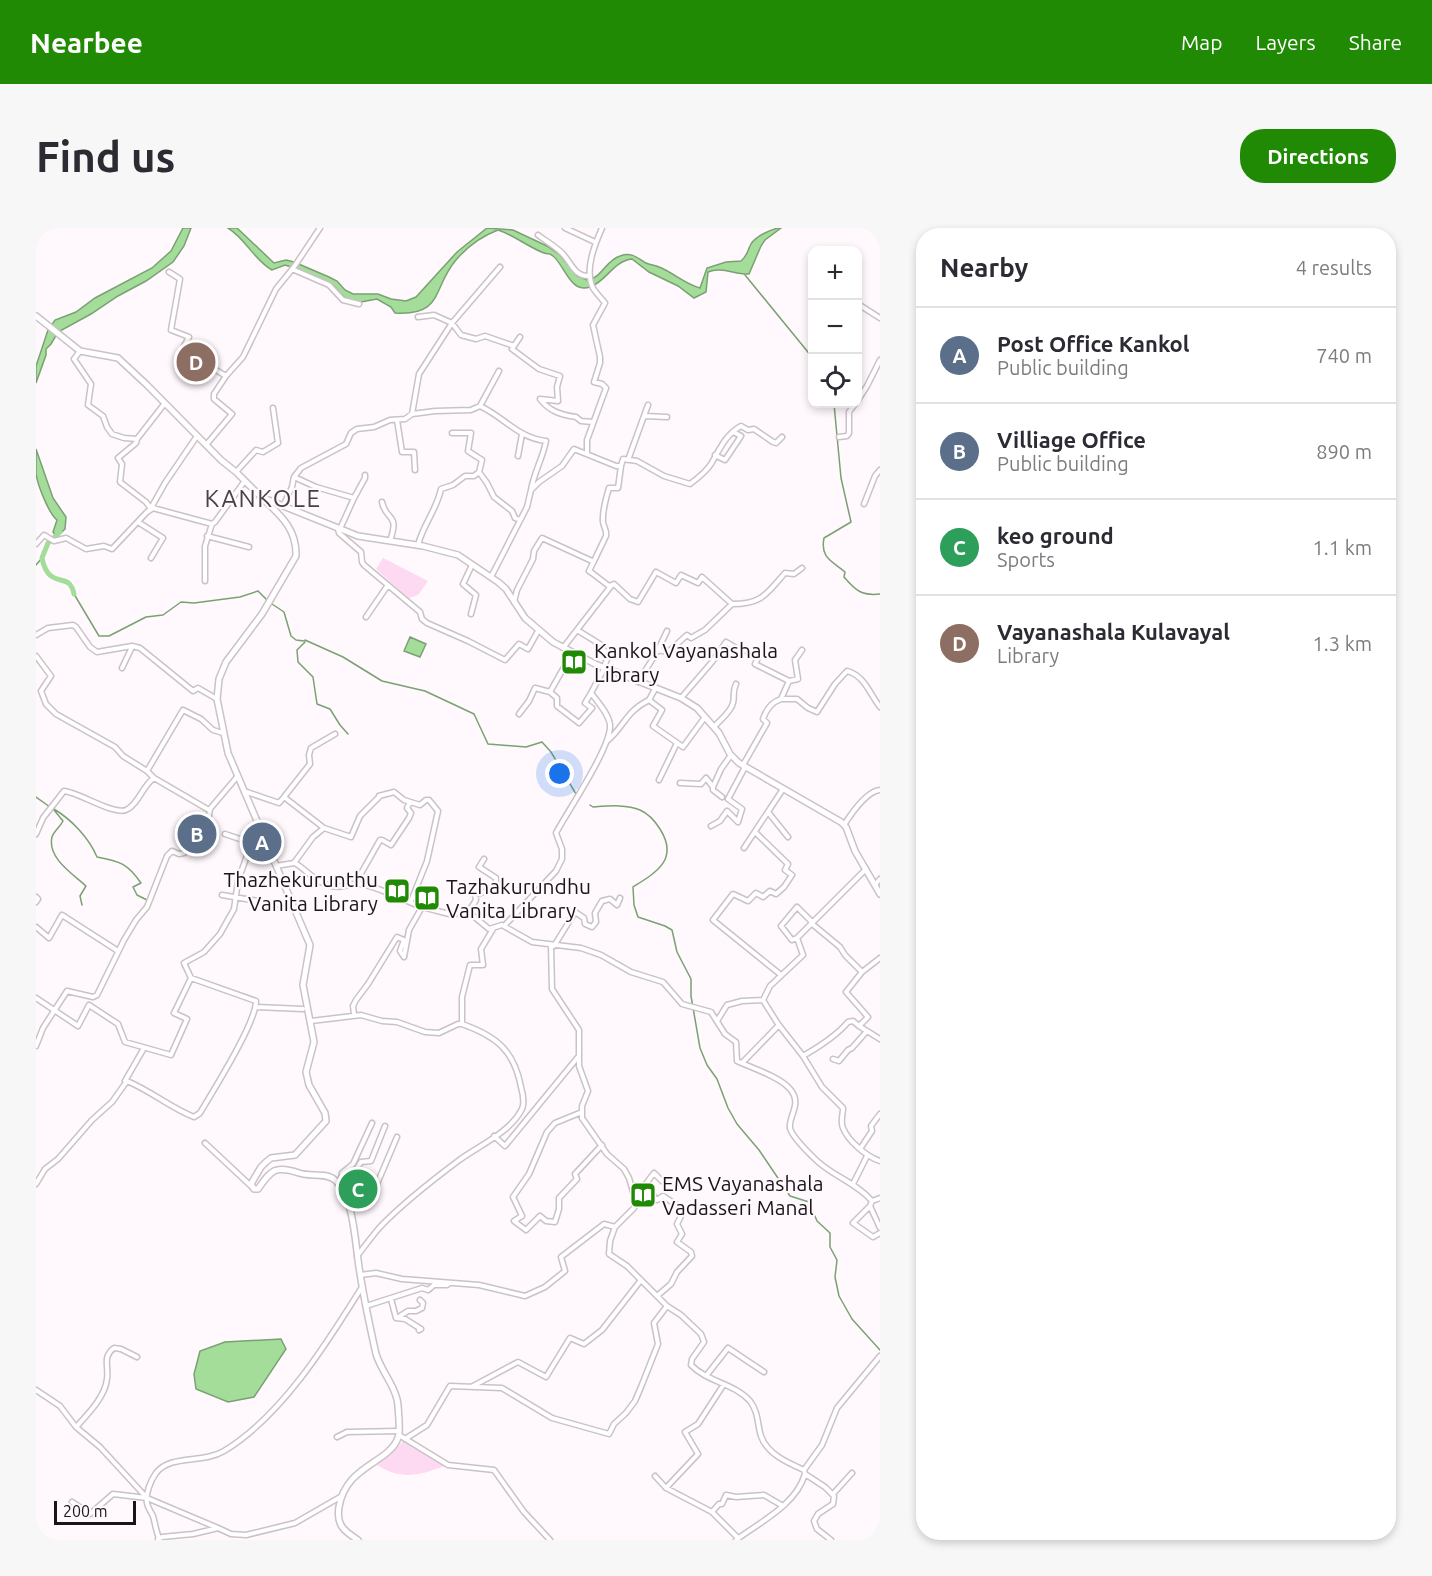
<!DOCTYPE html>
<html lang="en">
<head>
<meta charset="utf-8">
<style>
  body { margin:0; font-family:Ubuntu,sans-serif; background:#f7f7f7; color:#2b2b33 }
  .controls { position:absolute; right:18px; top:18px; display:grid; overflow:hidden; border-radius:12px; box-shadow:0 3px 9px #0003 }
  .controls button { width:54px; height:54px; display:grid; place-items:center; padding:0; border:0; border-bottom:2px solid #e1e1e2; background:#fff; color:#2b2b33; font:30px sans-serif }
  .scale { position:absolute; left:18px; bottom:15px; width:82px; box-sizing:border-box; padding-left:6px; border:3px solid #191618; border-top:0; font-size:16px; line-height:21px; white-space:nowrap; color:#191618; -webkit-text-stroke:4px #fff8fd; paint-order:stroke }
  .you { position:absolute; left:524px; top:546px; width:21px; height:21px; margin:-15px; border:4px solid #fff; border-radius:50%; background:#1a73e8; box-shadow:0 0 0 9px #1a73e833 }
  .badge { display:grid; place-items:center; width:39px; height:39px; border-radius:50%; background:#218a05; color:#fff; font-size:20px; font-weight:700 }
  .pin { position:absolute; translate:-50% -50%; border:3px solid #fff; box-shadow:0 2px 6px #0006 }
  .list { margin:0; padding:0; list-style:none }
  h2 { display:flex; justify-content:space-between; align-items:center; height:78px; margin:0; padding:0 24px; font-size:26px }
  h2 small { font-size:20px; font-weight:400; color:#7c7c81 }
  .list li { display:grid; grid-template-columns:39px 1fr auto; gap:18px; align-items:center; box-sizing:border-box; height:96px; padding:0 24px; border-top:2px solid #e1e1e2 }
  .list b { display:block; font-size:22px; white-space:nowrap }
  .list p { margin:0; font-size:20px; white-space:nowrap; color:#7c7c81 }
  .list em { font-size:20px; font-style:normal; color:#7c7c81 }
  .icon { flex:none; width:33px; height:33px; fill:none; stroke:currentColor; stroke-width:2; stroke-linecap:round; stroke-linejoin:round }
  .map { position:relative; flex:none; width:844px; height:1312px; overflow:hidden; border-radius:24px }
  header { display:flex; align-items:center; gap:36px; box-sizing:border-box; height:84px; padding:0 30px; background:#218a05; color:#fff }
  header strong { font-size:28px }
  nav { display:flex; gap:33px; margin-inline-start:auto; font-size:21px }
  .intro { display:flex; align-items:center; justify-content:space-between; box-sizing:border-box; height:144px; padding:0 36px }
  h1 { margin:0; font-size:42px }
  .button { padding:15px 27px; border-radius:24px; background:#218a05; color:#fff; font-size:21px; font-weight:700 }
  main { display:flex; gap:36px; padding:0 36px }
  aside { flex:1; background:#fff; border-radius:24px; box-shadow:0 3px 9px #0003 }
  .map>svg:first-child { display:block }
  .green { fill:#fdd9f2 }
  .water { fill:#a4dd9a; stroke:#7aa173; stroke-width:1.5 }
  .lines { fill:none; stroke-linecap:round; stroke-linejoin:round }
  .stream { stroke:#7aa173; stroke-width:1.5 }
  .river { stroke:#a4dd9a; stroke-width:5 }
  .minor-casing { stroke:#cac2c7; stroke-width:7 }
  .major-casing { stroke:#cac2c7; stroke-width:8 }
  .minor { stroke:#fff; stroke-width:4 }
  .major { stroke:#fff; stroke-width:5 }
  .labels { text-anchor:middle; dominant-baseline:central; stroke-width:4.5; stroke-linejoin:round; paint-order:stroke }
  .poi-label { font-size:21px; fill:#191618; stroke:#fff8fd; text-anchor:start }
  .quarter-label { font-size:24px; letter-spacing:1.5px; fill:#474145; stroke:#fff8fd }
</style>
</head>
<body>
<header>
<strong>Nearbee</strong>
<nav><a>Map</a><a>Layers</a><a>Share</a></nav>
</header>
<div class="intro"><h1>Find us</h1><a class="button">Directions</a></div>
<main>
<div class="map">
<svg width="844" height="1312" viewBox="0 0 844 1312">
  <rect width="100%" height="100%" fill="#fff8fd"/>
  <path class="green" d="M347,330L392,353L382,367L373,370L340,341Z
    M321,951L332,962L323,971L312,960Z
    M369,1212L407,1235L408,1238C382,1248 365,1252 341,1237Z"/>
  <path class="water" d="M147,0H155L148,18L137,34L110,53L82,68L55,86L22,104L15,116L10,121V127L0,155V138L12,102L19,92L40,84L59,70L116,40L135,23Z
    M192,0H201L238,35L250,32L258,34L293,49L301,53L309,62L317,66H342L355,71L370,73L380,69L421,24L451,0L477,2L511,18L524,27L541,48L551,52C565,51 570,32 584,28C596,24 600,29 610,35C614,37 619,37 623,39C638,45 649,56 664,60L671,40L690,34L705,33C712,27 711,23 715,16C720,8 737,0 745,0L729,12L725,18L713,46C699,47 686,38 672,44L670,64L658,70L642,58L613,44L596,31C577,33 570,54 554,59C534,66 528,36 517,28C512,24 513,27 508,25C492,19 478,7 462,2C446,8 431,19 420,32C396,60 408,88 359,85L355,79L341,71L325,74L318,73L310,71L298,58L290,53L258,40L249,37L236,42C218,32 210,11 192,0Z
    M0,221L17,270L30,289L29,301L21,309L17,304L21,292C13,286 1,256 0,245C0,237 0,229 0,221Z
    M374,409L390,416L384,429L368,423Z
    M245,1111L250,1121L218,1169L192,1174L160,1161L158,1146L164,1123L189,1114Z"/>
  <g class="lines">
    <path class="stream" d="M709,47L776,129
      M798,176L805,250L815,294L788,310C784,330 796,333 809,344L808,349C820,363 826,368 844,366
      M0,337L6,330
      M38,366L63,408H73L110,389L127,387L145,374L158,375L204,369L222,363L232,373
      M236,376L248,384L255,408L260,412L268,413
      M269,412L307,429L346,453L389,463L438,486L452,516L490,519L506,514L515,524L540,566
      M269,414L261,422L262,434L277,449L281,476L294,481L304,497L312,506
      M0,569L14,579
      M554,577L557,579C571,578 591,576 604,582C613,586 619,593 624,601C643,631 621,644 597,659L598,677L602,689L629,698L636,702L641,724L655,751V768L664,820L671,837L681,851L692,880L701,896L723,922L754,968L773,974L781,993L794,1005V1019L801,1032L799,1049L803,1068L816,1091L844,1122
      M18,581C36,592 53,610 61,629C84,633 92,636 105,655L97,659L101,667L113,673
      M18,582L27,593C24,599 18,603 16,609C11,630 37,646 50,658L44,668L46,677"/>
    <path class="river" d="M24,304L12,315L6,330C7,335 9,341 12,345C21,357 34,346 38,366"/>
    <defs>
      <path id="minor" d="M529,0L559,14
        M502,7C510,13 519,18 526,25C536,35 538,49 554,48
        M256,41L293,57L307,72L323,76
        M133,44L144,51L135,102L153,109L146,122L190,148
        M822,76L844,90
        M382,89L398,87L416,95L425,107L440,111L449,108L478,118L484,109
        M478,118L476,121L503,141L524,148L521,159L522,173L504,171C513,183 525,187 540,189L545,193L557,194
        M44,123L38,131L55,156L52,177L67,188L71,199L76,206L88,210L101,211L129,175
        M822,172L831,158L844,132
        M444,178L463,143
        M376,186L383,146L416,95L464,39
        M609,188L631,189
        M361,192L366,224H378L379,242
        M803,209L811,208L813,205V184L819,176
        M101,211L100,215L82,230L86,236L84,254L110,274L115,281
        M170,217L196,186L178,171V166L190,148L207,129L240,61L258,39L284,0
        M551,226V212L570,160L566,156L558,154L564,135V129L557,97L569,75C565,70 560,65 557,60C548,42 559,16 566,0
        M679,227L689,232L705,208L697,204
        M482,228L486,206
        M592,232L612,177
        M200,244L220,222L227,224L242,215L237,180
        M443,244L451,255L458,269L476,283L479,290L484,292
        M258,249L280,259L318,270L304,301
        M318,270L329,250V247
        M346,274C350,294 364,284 354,313
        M828,276L839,248L844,242
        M247,278L256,259L258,249L265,240L310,216L315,205L321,201L338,199L354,192L369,191L376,186L399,183L435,182L444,178C468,189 482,210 510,213C507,230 498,244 495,262
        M115,280L129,255L161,208
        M102,294L127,310L115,330
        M302,301L303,305L325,324L326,334L328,337L384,384L386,391L391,395L432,413L469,432L483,416L492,421L502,403
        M171,308L213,319
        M0,316L8,307L18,313L30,310L50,321L68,318L76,321L111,284L117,280L176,296L179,294L208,254
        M382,317C387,297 401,281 405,261L417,257L429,248H438L443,244L446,232L432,223L435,205H416
        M557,335L570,308C571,302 568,300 567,294C566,284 570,270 573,260H582L585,238
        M455,349L491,279L495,262L503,254L526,238L538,221L580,238H585L587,231L601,233L628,248L654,256C662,250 670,244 675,236C684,221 689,207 705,198L712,202L718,201L737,214L740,215L746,209
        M169,353V318L176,296
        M478,374L481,362L497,331L498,323L506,310L556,333L557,335L553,343L556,345L573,358L578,356L594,371L602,374L620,344L640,355L645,347L662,355L666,349L696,376L669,402L655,410L651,407L632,424L622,422
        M696,376C727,376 731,365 749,345L758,346L766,340
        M435,386L440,367L427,356L436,337
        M330,389L352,357
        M541,402L567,418L566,421L573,426L568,439
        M0,407L12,400L37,397L40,399L54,419L61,424L96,418L104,420L157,463L162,460L181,471
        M527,420L575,358
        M0,428L15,448L5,463L10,476L20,486L79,519L87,528L111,543
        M86,440L96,419
        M753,453L762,451L759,432L766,422
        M602,454L621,424L631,403
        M619,461L613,472L626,482L617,498L647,519L669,489
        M514,464L521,470V478L543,495L556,480L549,475L555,465
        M645,470L676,434L690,414L705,423L711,422L722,430L719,436L753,453L745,471H761L772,480L781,484L799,456L811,443C829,448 833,465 844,479
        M483,486L493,473L499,460L514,464L536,425
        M678,499C684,492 695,484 697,475C699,467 696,464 700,456
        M571,513C589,498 589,484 613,472
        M707,537L731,495L727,491C730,482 736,474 745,471
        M118,550L111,543L147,482L165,491L177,502L187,505
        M623,552L641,515
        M644,555L665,556L670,550L677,559
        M208,563L243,575L248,569L288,600
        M343,568L358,564L368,572L384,577L390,572H393L402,583L391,633L375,673
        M248,569L274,536L273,527L275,520L299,506
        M686,569L677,562V559L685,541L695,527
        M732,584L752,609
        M808,597C815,586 831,563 844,562
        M675,598L684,593L691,583L702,594L706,581L692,571L709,539
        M719,604L752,636L749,642L756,647L748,659L740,666L734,663L727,669L720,665L712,673L697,666L677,692L745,747
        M0,606L7,590L28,563C42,564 77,587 90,582C102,577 107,557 118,550L173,582L201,549
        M189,606L216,615
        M708,620L747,561
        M259,635C269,641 278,652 289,656C308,663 309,654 325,656C346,660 366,672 386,679C396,682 407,684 417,687L429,681L453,701L466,697L496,714L545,720L565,727L595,744L627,754L646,776L675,784L689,806L700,814L701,833C716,840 744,849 754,861C767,876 752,888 754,900C756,909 770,922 777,929C793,947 820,954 836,973L834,978L844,1000
        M240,638L258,635L277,609L288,600L315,609L324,588L344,568
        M830,641L761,710L767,727L734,758L727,772L742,796L767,828L786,859L807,880C807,887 804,894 807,900C812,913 831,929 844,933
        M322,656L323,649L344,612H346L355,617L373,590L375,585L371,580L374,574
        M839,657L844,651
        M186,667L240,676L259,682
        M0,669L2,671L0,674
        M433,683L440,672L439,667L451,663L460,656V650L443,639L448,631
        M775,695L804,719L809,727L826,744L844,730
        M469,697L520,643L526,631V621L520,605C531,584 576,518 574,497C573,486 561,473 555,465L569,439
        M0,699L13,710L26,687L82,723
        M761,710L756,712L745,698L761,679L776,694
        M515,718L516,761L543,802V838L552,863L546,878V890L571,926L588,941L593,950L600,974L598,980L579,999L574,1013L573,1026L591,1038L631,1078L645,1087L665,1106L668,1114L656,1131L655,1137C671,1154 698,1155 714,1173C723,1185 721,1196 725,1208C731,1226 752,1235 768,1242
        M518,718L539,684L548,690L549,696L556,699L560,694L559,685L566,673L574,671L581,677L584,670
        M0,770L42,798L53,777L82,796L89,814L135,827L151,791L138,785L155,750
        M220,779L267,781
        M318,786L317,778L320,772L332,756L361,709L368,712L364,723L368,729L373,702L386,679
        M275,793L325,787L346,793L361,794L389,804L403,805L422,796H426C460,808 478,822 485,859C487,866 489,874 486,881C474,905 442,918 422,933C398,951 364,978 344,999C336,1008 329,1018 321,1028
        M681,793L691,777L706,773L727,772
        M426,796V769L434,737H447L445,721L457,701
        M823,798L844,811
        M0,818L7,800L31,763L57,769L61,767L88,712L100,692L111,679L131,628L136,623L143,626L148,625L172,594L174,581
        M767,828C781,820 802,806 812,794L817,793L823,798L832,789L810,764L826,744
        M797,831L803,833L812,822L816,820L831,803
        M706,835L743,797
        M89,853L108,820
        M546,884L519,895L511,904L493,946L477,969L486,988L478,993L490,1002L504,988L510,993L519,994L523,981V970L541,951L539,946L566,917
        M458,908L469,918L542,829
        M169,915L215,958
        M824,921L836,903L835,898L844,886
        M302,955L305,952L306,945L317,936L336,895
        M0,956L9,941L22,931L56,892L76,874L91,853C115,863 135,880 158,889L164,885C177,863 220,795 220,773L155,750L148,735L168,724L184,706L198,681L202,653L214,619L216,615L228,611
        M817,956L831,928
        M608,958L621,972L627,968L648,982L641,996L646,1006L641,1014L655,1024L656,1028L641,1044L635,1056L621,1068
        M306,963L325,934L335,933L349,898
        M599,970L618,945L626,953
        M836,973L844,970
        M834,978L817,995L837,1009L844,1005
        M314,981L338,963L361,909
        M324,1047L340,1045L366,1051L443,1057L489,1068L509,1059L529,1043L525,1029L568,996L579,999
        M355,1071L360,1090L369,1091L385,1101L383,1102
        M330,1078L386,1060L392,1062L398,1057H411L413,1055
        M361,1090L372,1083H380L386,1080L387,1075L384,1072
        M670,1148L692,1120L728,1144
        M437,1158L482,1134L510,1149L534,1110L548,1116L566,1102L605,1052
        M0,1162L24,1178L40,1199L64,1219L111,1270L182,1300
        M40,1199C52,1186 69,1169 71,1151C73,1138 66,1129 78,1120L85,1121L101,1129
        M363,1207L412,1237L458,1242L488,1284L514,1312
        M301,1209L311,1204L363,1203
        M369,1211L391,1197L414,1158L466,1160L516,1190L573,1206L578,1196L590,1185L599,1173L605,1159L622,1116L618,1095L631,1078
        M769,1246L789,1259L798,1268L797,1276L782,1286L778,1293L781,1301L795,1312
        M619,1248L630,1260L676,1284L683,1276H686L690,1267L700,1269L728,1267L747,1278
        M630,1260L662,1226L649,1204L662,1196L688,1156
        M797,1266L816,1245
        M36,1274L54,1286L77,1266L111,1270
        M676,1284L702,1310
        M123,1310C120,1303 119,1295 117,1288C115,1284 112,1280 111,1275C109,1266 115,1252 120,1245C135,1226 166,1236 188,1223C246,1188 291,1115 326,1059
        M122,1311L126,1309L157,1306L182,1300L195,1306L210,1307L259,1295L306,1268
        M700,1312C724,1294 760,1277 769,1246L768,1242L786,1217L801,1180L844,1128"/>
      <path id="major" d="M0,88L44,123L82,130L111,157L185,232L200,244L225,269L322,308L387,318L422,327L462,354L470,361L489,390L517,414L559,436L645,470L661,480L683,505L694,526L703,535L805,594L810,599L819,623L844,666
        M225,269C243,286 261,300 260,328L226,386L190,434L183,451L181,471L192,525L274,717L267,757L278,814L270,844L273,857L289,885L290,893L259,927L235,930L230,934L225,939L215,956L218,961H222C235,942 239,937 263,945C274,949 290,944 299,952C319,970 319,1019 324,1045C328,1072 334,1099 340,1126C345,1142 356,1154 360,1168C363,1176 362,1184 363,1191C363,1197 364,1204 362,1210C352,1236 310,1237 303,1279C300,1297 308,1303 322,1312"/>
    </defs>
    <use href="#minor" class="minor-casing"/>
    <use href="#major" class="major-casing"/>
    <use href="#minor" class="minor"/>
    <use href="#major" class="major"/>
  </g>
  <defs>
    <symbol id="library-square" viewBox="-11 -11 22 22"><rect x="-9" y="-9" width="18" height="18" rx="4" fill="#218a05" stroke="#fff8fd"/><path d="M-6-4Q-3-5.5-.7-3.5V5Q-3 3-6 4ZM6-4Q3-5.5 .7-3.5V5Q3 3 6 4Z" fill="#fff"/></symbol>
  </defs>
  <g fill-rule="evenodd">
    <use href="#library-square" x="523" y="419" width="30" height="30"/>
    <use href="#library-square" x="346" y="648" width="30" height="30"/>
    <use href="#library-square" x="376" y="655" width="30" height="30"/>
    <use href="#library-square" x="592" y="952" width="30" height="30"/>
  </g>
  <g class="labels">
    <g class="poi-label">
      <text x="558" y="422">Kankol Vayanashala<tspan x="558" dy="24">Library</tspan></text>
      <text x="342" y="651" text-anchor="end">Thazhekurunthu<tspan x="342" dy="24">Vanita Library</tspan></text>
      <text x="410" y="658">Tazhakurundhu<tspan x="410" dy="24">Vanita Library</tspan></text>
      <text x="626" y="955">EMS Vayanashala<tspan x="626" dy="24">Vadasseri Manal</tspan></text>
    </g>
    <g class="quarter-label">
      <text x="227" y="270">KANKOLE</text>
    </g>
  </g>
</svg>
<div class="controls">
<button>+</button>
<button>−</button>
<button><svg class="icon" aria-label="locate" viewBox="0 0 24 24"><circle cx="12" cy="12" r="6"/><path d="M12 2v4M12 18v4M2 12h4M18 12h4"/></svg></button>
</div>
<div class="scale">200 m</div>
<div class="you"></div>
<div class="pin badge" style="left:226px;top:614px;background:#5c6f8a">A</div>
<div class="pin badge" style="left:161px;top:606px;background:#5c6f8a">B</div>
<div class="pin badge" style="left:322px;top:961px;background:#2e9e5b">C</div>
<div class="pin badge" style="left:160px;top:134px;background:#8d6e63">D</div>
</div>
<aside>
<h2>Nearby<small>4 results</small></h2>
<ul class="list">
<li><span class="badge" style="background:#5c6f8a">A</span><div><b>Post Office Kankol</b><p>Public building</p></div><em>740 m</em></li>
<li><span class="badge" style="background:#5c6f8a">B</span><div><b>Villiage Office</b><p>Public building</p></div><em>890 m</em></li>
<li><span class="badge" style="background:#2e9e5b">C</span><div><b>keo ground</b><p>Sports</p></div><em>1.1 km</em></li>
<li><span class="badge" style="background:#8d6e63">D</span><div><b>Vayanashala Kulavayal</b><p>Library</p></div><em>1.3 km</em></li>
</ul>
</aside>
</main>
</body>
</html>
